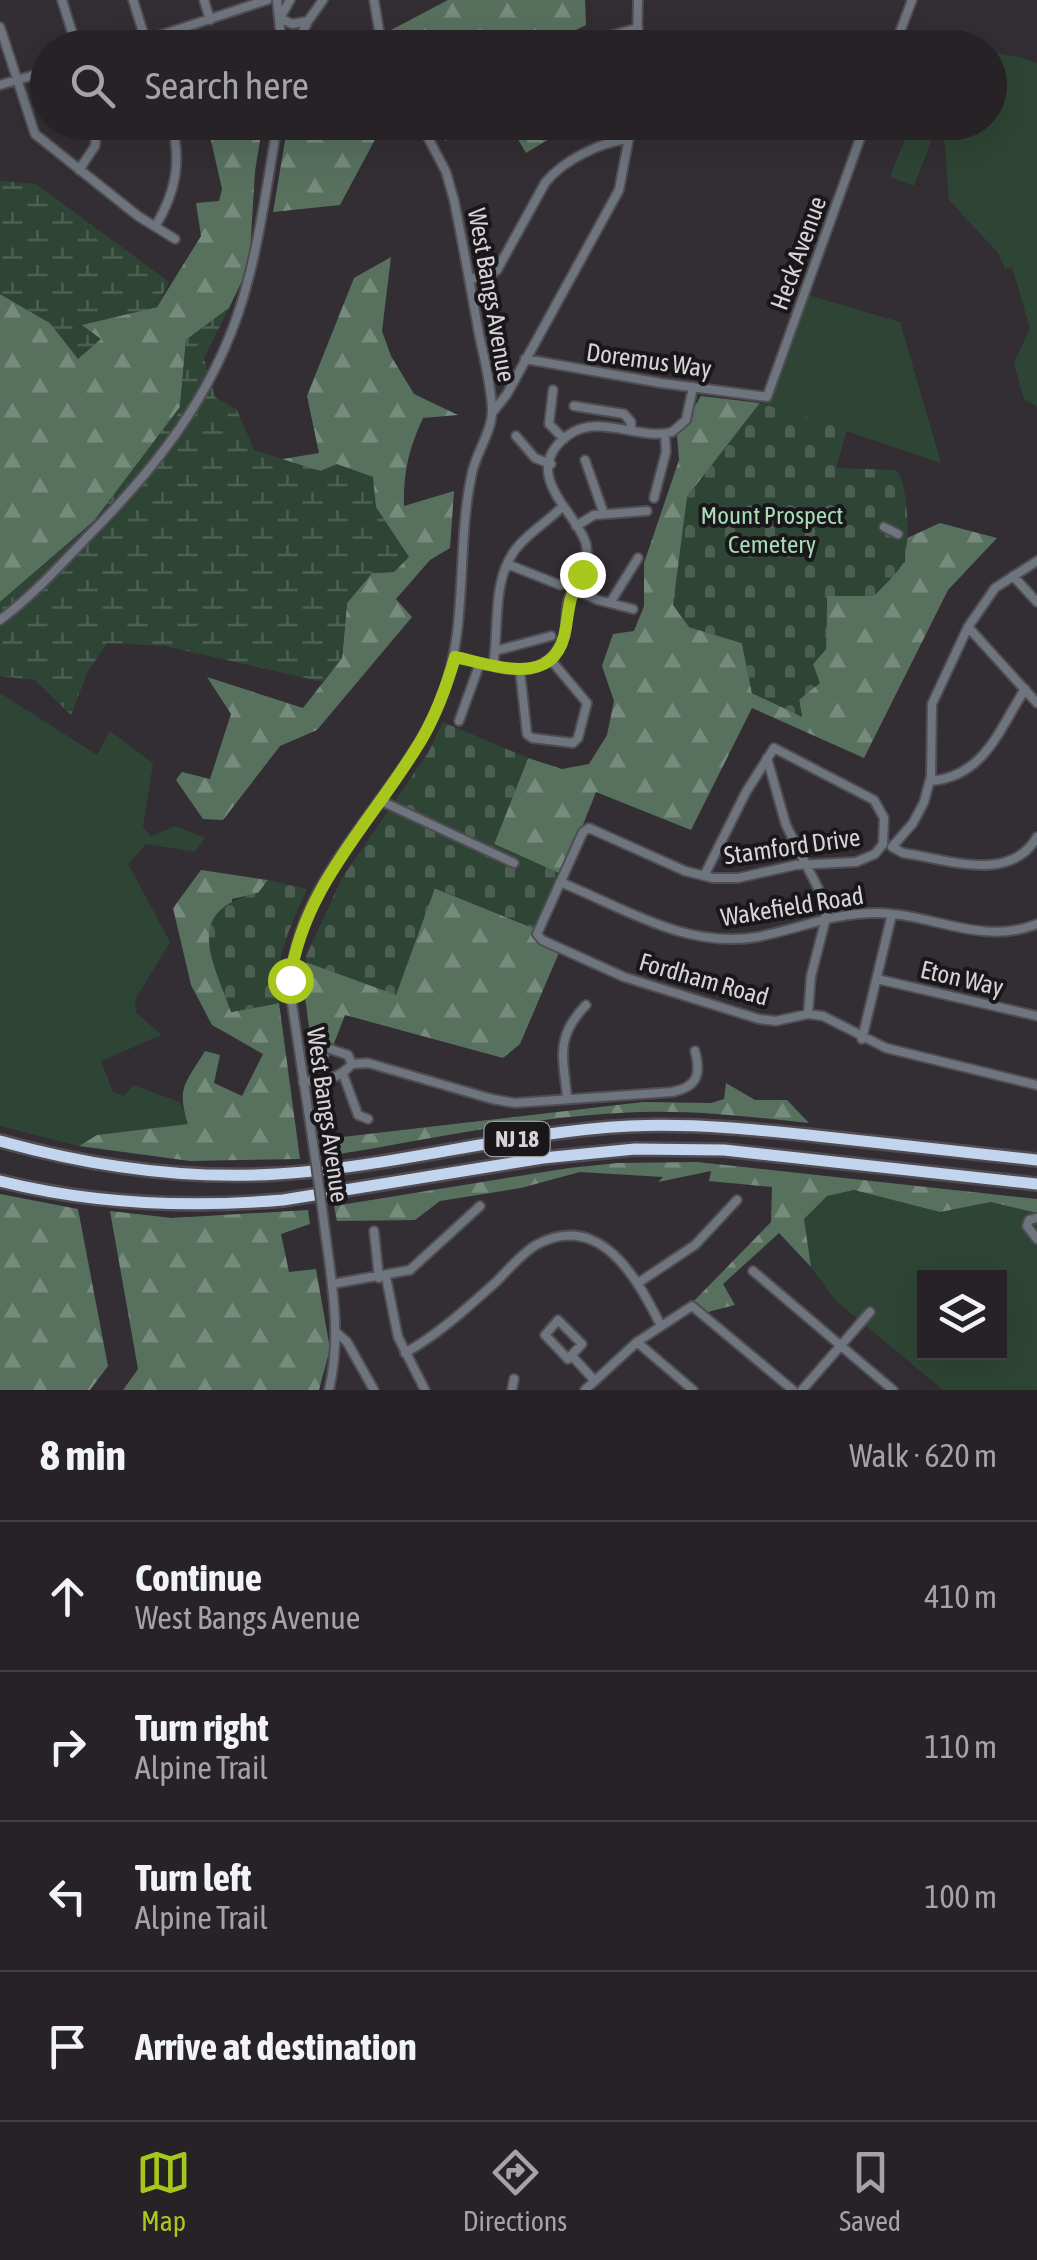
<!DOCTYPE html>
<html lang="en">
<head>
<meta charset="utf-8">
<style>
  body { margin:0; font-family:"Asap Condensed",sans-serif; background:#322f32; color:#f1f3f6 }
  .controls { position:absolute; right:30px; bottom:30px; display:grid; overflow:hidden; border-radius:0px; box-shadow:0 10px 40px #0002 }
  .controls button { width:90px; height:90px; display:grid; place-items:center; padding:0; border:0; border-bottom:2px solid #423f43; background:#262226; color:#f1f3f6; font:50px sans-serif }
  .stop { position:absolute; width:30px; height:30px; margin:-22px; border:8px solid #a8c71d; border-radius:50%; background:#fff }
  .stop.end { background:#a8c71d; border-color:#fff; box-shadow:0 2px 10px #0008 }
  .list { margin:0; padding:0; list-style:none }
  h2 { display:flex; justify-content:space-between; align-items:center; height:130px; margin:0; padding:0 40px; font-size:42px }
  h2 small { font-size:32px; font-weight:400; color:#a4a4a7 }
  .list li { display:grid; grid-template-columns:65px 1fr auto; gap:30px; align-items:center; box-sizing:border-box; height:150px; padding:0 40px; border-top:2px solid #423f43 }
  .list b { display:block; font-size:38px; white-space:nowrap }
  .list p { margin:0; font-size:32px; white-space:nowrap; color:#a4a4a7 }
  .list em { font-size:32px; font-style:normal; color:#a4a4a7 }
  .icon { flex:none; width:55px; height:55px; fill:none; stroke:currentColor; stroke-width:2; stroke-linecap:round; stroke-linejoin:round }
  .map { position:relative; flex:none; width:1037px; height:1390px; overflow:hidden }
  .search { position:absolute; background:#262226; box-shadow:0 10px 40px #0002; left:30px; right:30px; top:30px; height:110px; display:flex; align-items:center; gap:25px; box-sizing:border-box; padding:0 35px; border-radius:55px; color:#a4a4a7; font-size:38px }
  .sheet { height:730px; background:#262226 }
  nav { display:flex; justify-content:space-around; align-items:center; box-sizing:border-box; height:140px; border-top:2px solid #423f43; background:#262226; font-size:28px; color:#a4a4a7 }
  nav a { display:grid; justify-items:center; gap:5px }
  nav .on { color:#a8c71d }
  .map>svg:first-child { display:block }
  .green { fill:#2e4535; fill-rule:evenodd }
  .forest { fill:url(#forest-firs) }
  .wetland { fill:url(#wetland-marsh) }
  .cemetery { fill:url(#cemetery-stones) }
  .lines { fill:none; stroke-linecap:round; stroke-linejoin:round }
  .minor-casing { stroke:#514c51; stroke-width:12 }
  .highway-casing { stroke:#514c51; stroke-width:16 }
  .minor { stroke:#6e757f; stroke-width:8 }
  .highway { stroke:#c3d4ef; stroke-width:11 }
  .minor-bridge-casing { stroke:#514c51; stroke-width:12; stroke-linecap:butt }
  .minor-bridge { stroke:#6e757f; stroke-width:8 }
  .route { stroke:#a8c71d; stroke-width:12 }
  .labels { text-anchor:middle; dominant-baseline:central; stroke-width:8; stroke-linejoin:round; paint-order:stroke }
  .shield { fill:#191719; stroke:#9e9b9e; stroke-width:2.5 }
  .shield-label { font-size:22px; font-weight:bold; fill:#d7d4d7 }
  .street-label { font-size:25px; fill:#d7d4d7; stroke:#191719 }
  .park-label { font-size:25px; fill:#a8dab6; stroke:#191719 }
</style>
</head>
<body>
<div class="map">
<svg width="1037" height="1390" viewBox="0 0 1037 1390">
  <defs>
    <pattern id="forest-firs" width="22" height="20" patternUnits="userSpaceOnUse" patternTransform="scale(2.5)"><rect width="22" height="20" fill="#58715f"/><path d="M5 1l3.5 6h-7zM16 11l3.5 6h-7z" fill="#778b7d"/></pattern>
    <pattern id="wetland-marsh" width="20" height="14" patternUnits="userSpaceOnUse" patternTransform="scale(2.5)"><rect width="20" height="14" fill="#2e4535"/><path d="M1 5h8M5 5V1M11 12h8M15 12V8" fill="none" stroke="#4c5f52"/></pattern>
    <pattern id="cemetery-stones" width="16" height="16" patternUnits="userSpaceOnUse" patternTransform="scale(2.5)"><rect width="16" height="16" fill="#2e4535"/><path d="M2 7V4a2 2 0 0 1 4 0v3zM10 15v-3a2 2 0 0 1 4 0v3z" fill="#4c5f52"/></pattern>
  </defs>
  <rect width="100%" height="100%" fill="#332e33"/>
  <path class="green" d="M990,52L1024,58L1037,63V407L1024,399L1014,363L1030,328L1012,267L1005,269L998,253L949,200L943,123L990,122Z
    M910,125L934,134L914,186L890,177Z
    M804,294L900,322L941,463L763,403Z
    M0,693L97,755L110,731L153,763L143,827L151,836L175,826L205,838L195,852L146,844L128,864L170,942L135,1000L136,1013L162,1035L101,1061L113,1092L124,1096L133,1085L180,1102L189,1124L97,1135L79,1146L0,1126Z
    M854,1190L940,1212L991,1202L1037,1213V1390H943L835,1300L811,1267L804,1219L826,1196ZM924,1278H1000V1352H924Z"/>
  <path class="forest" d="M448,0H585L586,25L558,39L586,41L581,47H396L391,30Z
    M207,123H263L255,171L248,286L241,283L229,308L186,340L180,407L94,521L0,602V294L50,323L79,359L80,325L157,307L201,236L196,203L219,201L222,189Z
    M288,123L400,122L401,124L379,132L340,205L273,212Z
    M435,123H576L526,153L516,136L484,127L445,141Z
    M391,257L382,331L391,356L414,394L458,415L423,418C409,448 403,473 404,506L454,491L450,548L430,560L396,599L412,617L317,730L280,746L223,820L203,819L176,780L182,772L210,779L231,714L207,677L303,708L342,658L347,603L372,573L394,572L321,471L277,460L319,453L307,396L354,278Z
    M701,396L760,403L687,497L689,627L742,643L752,693L802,716L799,700L813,664L826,649L827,596L905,562V539L940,523L997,538L948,590L864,758L752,708L691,830L596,792L563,875L494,844L528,758L562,769L589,764L607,735L614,701L602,666L613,634L634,631L644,606V563L679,460L677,435Z
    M201,870L268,880L259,893L232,899L231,1012L279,1003L300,1159L190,1161L79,1146L97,1135L188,1124C176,1087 186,1083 205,1051L220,1055L214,1083L242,1096L263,1054L212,1025L191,985L173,908Z
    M434,888L538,930L561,948L520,1044L503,1058L345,1015L317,1087L305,997L306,962L396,994Z
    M726,1083L755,1100H787L809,1123C753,1117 697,1110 640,1112C535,1115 430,1140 327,1156L325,1139L643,1102L711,1103L724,1099Z
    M697,1162L1037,1199V1213L991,1202L940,1212L854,1190L827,1196L804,1219L811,1267L779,1233L723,1284L735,1305L704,1313L691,1304L771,1222L772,1187L709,1181L711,1171L658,1182L663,1177L580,1172L521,1188L440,1201L415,1220L337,1221L334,1206L569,1168L618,1163Z
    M0,1194L78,1209L108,1366L90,1390H0Z
    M308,1210L310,1224L281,1234L289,1272L316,1269L330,1349L319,1390H123L138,1369L110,1211L172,1218Z"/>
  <path class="wetland" d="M0,181L36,184L169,282L157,307L82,325L101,339L78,359L50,323L0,294Z
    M229,308L204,358L215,397L237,410L254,450L320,471L337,464L373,477L376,507L409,557L394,572L372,573L347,603L342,658L323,682L165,646L107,643L88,671L71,715L35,680L0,676V602L94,521L180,407L186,340Z"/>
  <path class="cemetery" d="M760,403L847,429L836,468L896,470C909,483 911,552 902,565C895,576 883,586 874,596H827L826,649L813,664L820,683L799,700L802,717L752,693L742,643L689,627L673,605L687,497Z
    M443,722L528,758L494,844L563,875L538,930L435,888L396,995L306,962V956L342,878L428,753Z
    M268,880L307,889C289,931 274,956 279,1003L231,1012C212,959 182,910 258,893Z"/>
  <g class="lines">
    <defs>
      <path id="minor" d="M62,0L77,48
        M133,0L148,48
        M204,0L210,20
        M277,0L282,48
        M374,0L382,48
        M280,18L292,24L308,21
        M280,18L290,0
        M0,27L35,134L138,216L175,239
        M122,48L267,0
        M295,48L308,21L323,0
        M567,48L638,28
        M637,48L638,0
        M894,48L912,0
        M0,85L48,71
        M79,170L95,146L98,122
        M156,225C176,192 182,160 171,122
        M470,279L490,275L497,270L545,183C563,160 601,142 629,139
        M525,359L661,383L767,397L866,122
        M553,390L549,424L564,439
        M574,406L624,414L631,422V430
        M492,413L507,394L619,190L632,122
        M516,436L535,458L551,464
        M585,460L604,514
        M654,498L666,452L665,434
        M576,526L594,515L647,511
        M884,527L898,534
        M507,564L560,585
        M1013,576L1037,602
        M573,589L598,600L633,609
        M610,603L638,558
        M0,620C35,594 64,561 94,530C165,458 223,380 248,280C262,229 268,175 278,122
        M968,627L1037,703
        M495,651L551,636
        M455,657C493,665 543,688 563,639C568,627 565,614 568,601C574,581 591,567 586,544C578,513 518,474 567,436C598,412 638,441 672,432L686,420L693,387
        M493,666C500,627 490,576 520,544C533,530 549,520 562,507
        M520,671L527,734L532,738L573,743L578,738L587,703L550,659
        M459,721L480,663
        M767,758L786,825L819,890L826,918L811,976L808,1014
        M930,781C984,777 999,730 1025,689
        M379,800L514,863
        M883,844L875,854L856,862L796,865L738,878H713L685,871L589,828L583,832L537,934L542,940L624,977L759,1019L776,1021L808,1014L823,1016L886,1048L1037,1085
        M892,847L913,823L924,802L931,776L932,704L968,627L995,588L1037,561
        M892,847L903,853C947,859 1010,884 1037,837
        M704,876L746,792L774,748L874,800L884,818L883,844
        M560,882C624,908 686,949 757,937C798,929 836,912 878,913C933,914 982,946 1037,924
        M877,979L1037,1016
        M862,1039L892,914
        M312,1043L348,1055L352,1064
        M343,1074L358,1115L368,1119
        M303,1082C323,1080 338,1080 352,1064L368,1063L492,1099L515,1103L672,1092C698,1087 701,1074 695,1051
        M567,1097C563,1056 555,1037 586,1005
        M314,1150L291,997C284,887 399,799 439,704C470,630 455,551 472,473C476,453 493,430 492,409C491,384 484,358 479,334C471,289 463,245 454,200L446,172L420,122
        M323,1215C330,1275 343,1330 329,1390
        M1037,1218L1029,1220L1027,1226L1037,1239
        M374,1231L379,1278
        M753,1271L893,1390
        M386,1277L398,1337L425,1390
        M638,1283L695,1245L737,1200
        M332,1284L410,1270L480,1206
        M558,1320L582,1344L568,1359L545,1335Z
        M337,1333L347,1342L374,1390
        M637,1342L693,1390
        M405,1353C440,1333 467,1308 496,1282C508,1270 522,1253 536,1245C600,1210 638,1279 661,1326
        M572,1356L595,1381
        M512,1390L514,1379
        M585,1390L637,1342L692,1306L793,1390
        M802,1390L870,1312"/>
      <path id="highway" d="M0,1141C90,1166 183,1180 277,1174C396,1167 511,1132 630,1126C695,1123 761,1130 826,1137C896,1145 967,1152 1037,1160
        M0,1181C92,1204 188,1208 283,1200L543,1158L635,1149L724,1150L1037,1184"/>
    </defs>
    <use href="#minor" class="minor-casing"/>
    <use href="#highway" class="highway-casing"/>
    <use href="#minor" class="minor"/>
    <use href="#highway" class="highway"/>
    <defs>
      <path id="minor-bridge" d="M314,1150L323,1215"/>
    </defs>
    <use href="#minor-bridge" class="minor-bridge-casing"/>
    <use href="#minor-bridge" class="minor-bridge"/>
  </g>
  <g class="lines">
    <path class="route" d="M290,980C303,884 376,818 423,737C437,712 447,685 455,657C494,665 557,691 566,627C569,606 570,593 582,574"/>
  </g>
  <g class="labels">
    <rect class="shield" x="484.5" y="1122" width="65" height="34" rx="8"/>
    <g class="shield-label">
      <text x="517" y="1139">NJ 18</text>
    </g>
    <g class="street-label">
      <text transform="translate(798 253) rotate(-70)">Heck Avenue</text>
      <text transform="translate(492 295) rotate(80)">West Bangs Avenue</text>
      <text transform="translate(649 360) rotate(8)">Doremus Way</text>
      <text transform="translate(792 846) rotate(-8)">Stamford Drive</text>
      <text transform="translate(792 906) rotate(-9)">Wakefield Road</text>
      <text transform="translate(962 978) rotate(13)">Eton Way</text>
      <text transform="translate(704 979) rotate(16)">Fordham Road</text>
      <text transform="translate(328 1115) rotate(82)">West Bangs Avenue</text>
    </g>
    <g class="park-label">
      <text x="772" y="515">Mount Prospect<tspan x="772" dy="29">Cemetery</tspan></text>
    </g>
  </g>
</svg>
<div class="controls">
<button><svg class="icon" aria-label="layers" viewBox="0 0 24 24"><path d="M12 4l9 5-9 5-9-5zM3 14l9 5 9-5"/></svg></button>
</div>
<div class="stop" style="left:290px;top:980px"></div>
<div class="stop end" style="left:582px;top:574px"></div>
<div class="search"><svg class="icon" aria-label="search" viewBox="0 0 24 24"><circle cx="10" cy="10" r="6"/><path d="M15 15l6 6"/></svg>Search here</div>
</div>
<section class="sheet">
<h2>8 min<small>Walk · 620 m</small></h2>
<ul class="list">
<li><svg class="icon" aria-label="ahead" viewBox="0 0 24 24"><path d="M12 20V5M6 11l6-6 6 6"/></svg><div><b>Continue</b><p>West Bangs Avenue</p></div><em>410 m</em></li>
<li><svg class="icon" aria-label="right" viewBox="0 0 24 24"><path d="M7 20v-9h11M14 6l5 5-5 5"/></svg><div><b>Turn right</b><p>Alpine Trail</p></div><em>110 m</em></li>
<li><svg class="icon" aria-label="left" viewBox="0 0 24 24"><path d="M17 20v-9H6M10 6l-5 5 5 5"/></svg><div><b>Turn left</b><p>Alpine Trail</p></div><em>100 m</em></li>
<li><svg class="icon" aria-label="arrive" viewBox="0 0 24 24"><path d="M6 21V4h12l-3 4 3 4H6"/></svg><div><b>Arrive at destination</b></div></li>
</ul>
</section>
<nav>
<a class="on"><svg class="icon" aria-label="map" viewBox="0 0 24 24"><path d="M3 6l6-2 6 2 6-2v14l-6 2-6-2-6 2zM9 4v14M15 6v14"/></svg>Map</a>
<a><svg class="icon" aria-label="directions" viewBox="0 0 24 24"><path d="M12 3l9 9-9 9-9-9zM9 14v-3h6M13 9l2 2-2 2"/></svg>Directions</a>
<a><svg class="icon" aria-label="saved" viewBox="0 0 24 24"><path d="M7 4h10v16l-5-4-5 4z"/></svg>Saved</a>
</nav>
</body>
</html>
